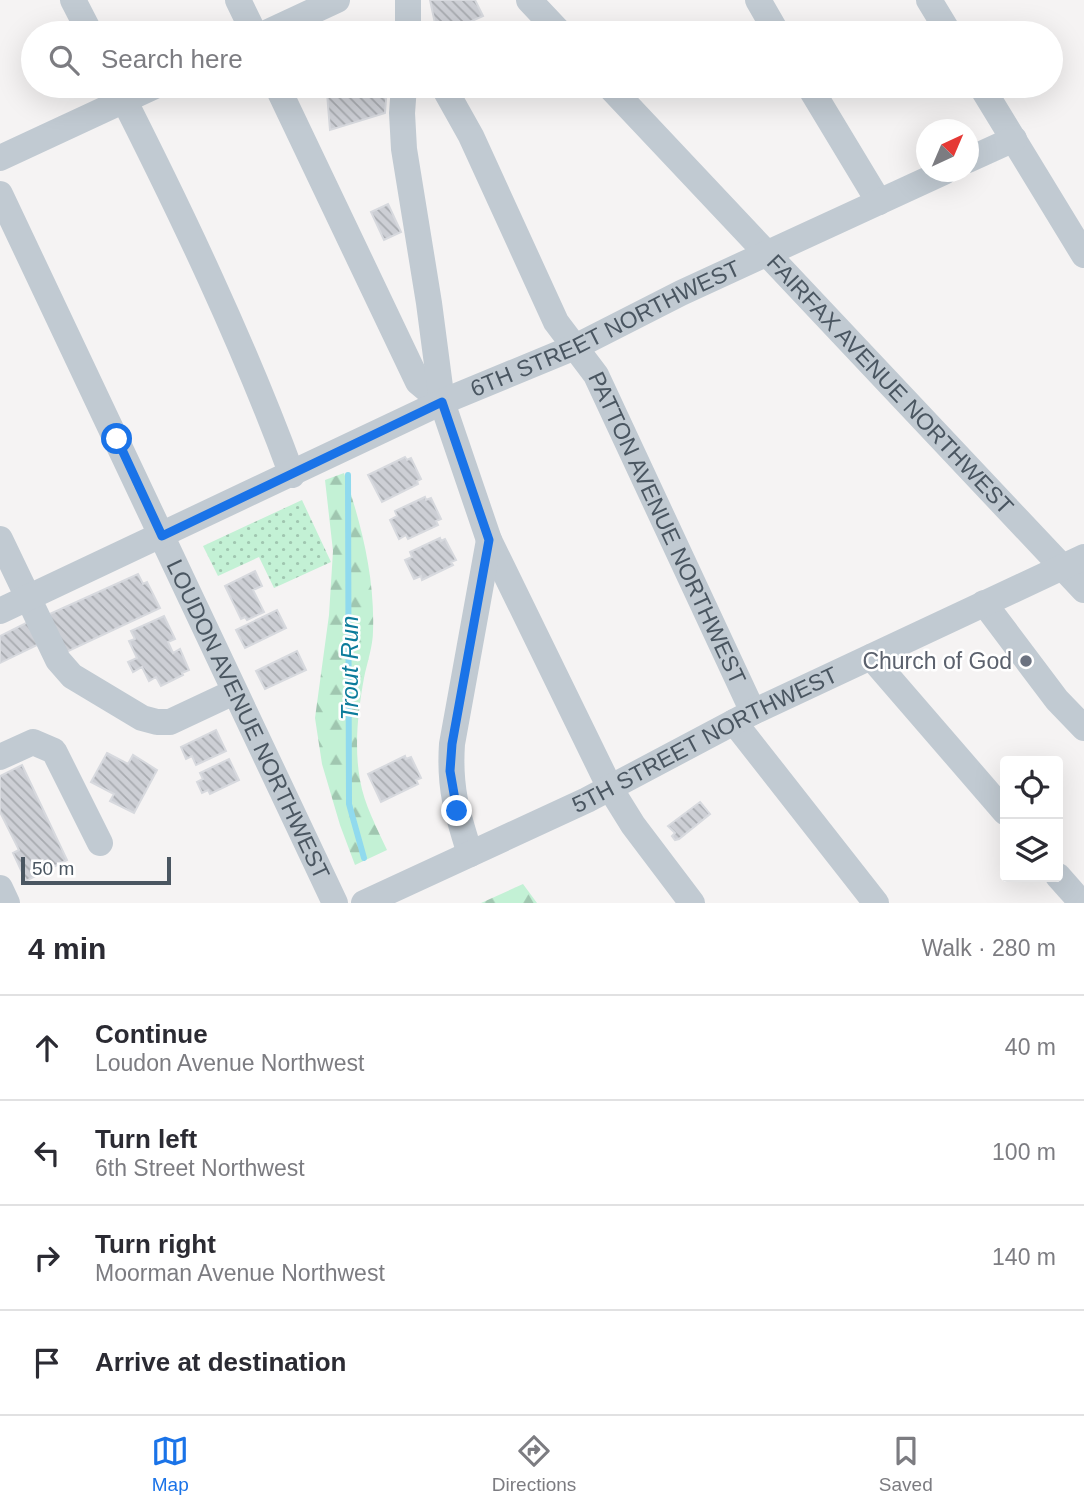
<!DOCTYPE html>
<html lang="en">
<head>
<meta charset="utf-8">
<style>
  body { margin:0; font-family:Helvetica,sans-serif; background:#f7f7f7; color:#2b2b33 }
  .controls { position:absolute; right:21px; bottom:21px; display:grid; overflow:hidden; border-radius:7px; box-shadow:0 7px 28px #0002 }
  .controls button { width:63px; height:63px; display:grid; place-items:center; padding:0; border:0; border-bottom:2px solid #e1e1e2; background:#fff; color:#2b2b33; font:35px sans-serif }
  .compass { position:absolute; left:916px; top:119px; width:63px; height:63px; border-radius:50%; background:#fff; box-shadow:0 7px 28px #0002; rotate:44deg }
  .scale { position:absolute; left:21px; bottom:18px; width:150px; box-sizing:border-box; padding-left:7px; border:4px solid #4a5661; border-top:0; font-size:19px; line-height:24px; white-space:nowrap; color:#4a5661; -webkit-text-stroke:5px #fff; paint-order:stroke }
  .stop { position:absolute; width:21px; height:21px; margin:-16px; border:5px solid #1a73e8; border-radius:50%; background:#fff }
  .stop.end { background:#1a73e8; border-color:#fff; box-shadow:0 2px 7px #0008 }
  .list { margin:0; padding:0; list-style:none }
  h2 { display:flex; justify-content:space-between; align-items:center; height:91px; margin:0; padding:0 28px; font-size:30px }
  h2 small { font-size:23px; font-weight:400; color:#7c7c81 }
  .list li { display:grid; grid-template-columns:46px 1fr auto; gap:21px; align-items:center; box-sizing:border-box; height:105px; padding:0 28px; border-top:2px solid #e1e1e2 }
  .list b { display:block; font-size:26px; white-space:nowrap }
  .list p { margin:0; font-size:23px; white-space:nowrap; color:#7c7c81 }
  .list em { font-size:23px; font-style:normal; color:#7c7c81 }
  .icon { flex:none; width:38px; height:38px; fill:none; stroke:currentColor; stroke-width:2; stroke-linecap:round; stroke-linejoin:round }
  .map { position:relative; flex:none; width:1084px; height:903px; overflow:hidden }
  .search { position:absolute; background:#fff; box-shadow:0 7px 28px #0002; left:21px; right:21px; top:21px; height:77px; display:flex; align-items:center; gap:18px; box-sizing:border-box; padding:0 24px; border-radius:38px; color:#7c7c81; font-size:26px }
  .sheet { height:511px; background:#fff }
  nav { display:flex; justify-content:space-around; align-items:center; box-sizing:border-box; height:98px; border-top:2px solid #e1e1e2; background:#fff; font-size:19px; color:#7c7c81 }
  nav a { display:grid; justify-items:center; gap:4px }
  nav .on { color:#1a73e8 }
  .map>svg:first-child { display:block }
  .forest { fill:url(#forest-firs) }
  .garden { fill:url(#garden-dots) }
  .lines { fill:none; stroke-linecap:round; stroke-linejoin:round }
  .stream { stroke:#90daee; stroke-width:6 }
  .building { fill:url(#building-back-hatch); stroke:#d7d9de; stroke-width:2 }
  .minor { stroke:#c1cad2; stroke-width:26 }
  .route { stroke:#1a73e8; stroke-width:9 }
  .worship-dot { fill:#6b7280; stroke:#fff; stroke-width:2.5 }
  .labels { text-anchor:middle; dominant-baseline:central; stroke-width:5; stroke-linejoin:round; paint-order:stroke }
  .street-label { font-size:23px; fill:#4a5661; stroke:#fff }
  .worship-label { font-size:23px; fill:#5b616d; stroke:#fff; text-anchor:end }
  .water-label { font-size:24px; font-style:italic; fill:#0c7c9b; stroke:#fff }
</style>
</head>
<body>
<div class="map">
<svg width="1084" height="903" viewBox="0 0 1084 903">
  <defs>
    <pattern id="forest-firs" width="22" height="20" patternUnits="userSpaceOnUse" patternTransform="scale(1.75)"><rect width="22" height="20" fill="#c3f1d5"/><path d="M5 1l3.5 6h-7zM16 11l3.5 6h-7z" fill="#a0c6b0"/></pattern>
    <pattern id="garden-dots" width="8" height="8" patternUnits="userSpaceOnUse" patternTransform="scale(1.75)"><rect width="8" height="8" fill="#c3f1d5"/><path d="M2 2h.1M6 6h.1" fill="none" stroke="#a0c6b0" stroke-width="1.8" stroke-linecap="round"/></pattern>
    <pattern id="building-back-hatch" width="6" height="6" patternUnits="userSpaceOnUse" patternTransform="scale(1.75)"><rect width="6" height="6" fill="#cdcfd5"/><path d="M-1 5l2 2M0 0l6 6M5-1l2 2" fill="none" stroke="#a8abb0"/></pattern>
  </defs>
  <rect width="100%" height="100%" fill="#f5f3f3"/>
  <path class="forest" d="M344,473C361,523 375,577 373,631C373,646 367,663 364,678C358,711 354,747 360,780C364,804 377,828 387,850L355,865L340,825L322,764L315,718L329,615L333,551L325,480Z
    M523,884L537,903H481Z"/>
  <path class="garden" d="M302,500L331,562L274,588L259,557L218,576L203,546Z"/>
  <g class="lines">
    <path class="stream" d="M313,26V33
      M315,86L316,92
      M348,475L349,804L364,858"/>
  </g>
  <path class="building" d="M430,0H475L483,16L445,33H437Z
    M363,86H387L385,113L330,130L327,93Z
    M388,204L401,232L384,240L371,212Z
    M405,457L407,460L411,458L421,479L417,481L418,484L382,502L368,475Z
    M425,497L426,500L431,498L441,519L436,521L438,525L408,539L406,535L399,539L390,520L397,516L395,511Z
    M440,538L441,541L445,539L456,560L451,562L453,565L422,580L421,576L414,579L405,560L412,557L410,552Z
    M255,571L262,586L253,590L264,612L247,620L245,617L241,619L225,586Z
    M138,574L143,584L147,582L160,608L60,655L43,617Z
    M277,610L286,628L245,648L236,630Z
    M164,616L175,639L168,642L173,653L180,649L189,670L182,673L183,675L161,686L156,677L149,681L142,667L133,672L128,662L137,658L129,641L135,639L131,631Z
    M28,622L39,644L0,663V636Z
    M297,651L306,670L265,689L256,671Z
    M216,730L226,751L196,765L192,756L186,759L181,747Z
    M107,753L128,764L133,755L157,770L134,813L110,801L114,794L91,782Z
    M405,756L406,759L411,757L421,778L416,780L418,784L381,802L368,774Z
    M229,759L239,780L210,794L208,790L202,793L197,782L203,779L200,773Z
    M22,765L67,860L26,881L13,853L19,850L0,812V776Z
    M700,802L710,814L679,839L675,840L672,836L675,833L668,826Z"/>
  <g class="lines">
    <g class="minor">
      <path d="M73,0L90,33"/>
      <path d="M238,0L254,33"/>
      <path d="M529,0L560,33"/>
      <path d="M758,0L777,33"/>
      <path d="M929,0L949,33"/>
      <path d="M266,33L337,0"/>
      <path d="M408,33V0"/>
      <path d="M117,86C181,212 243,342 292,475"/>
      <path d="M277,86L418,382L442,402"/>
      <path d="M404,86L402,113L404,149L429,303L442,402L489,540L610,788L633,825L692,903"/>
      <path id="s1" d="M443,86L471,136L556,322L596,375L753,712"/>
      <path id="s2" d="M609,86L1084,590"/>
      <path d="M809,86L879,202"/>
      <path d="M981,86L1084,255"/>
      <path d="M0,158L155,86"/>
      <path d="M968,160L1014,139"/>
      <path id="s3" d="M0,194L335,903"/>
      <path d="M0,539L58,660L72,676L142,718L157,722H170L234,692"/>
      <path d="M984,603L1057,700L1084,728"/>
      <path id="s4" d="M0,611L442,402L575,347L681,293L944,172"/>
      <path d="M871,657L1005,812"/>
      <path d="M734,722L876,903"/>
      <path d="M0,757L33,742L54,751L100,843"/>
      <path d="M470,854C457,813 449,788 452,744L489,540"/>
      <path d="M1058,876L1082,903"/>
      <path d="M0,888L7,903"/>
      <path id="s5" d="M364,903L587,800L753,712L1084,557"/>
    </g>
  </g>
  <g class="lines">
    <path class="route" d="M117,439L162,536L442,402L489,540L452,744L450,771L457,811"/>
  </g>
  <circle class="worship-dot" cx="1026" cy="661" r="7"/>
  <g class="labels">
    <g class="street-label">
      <text stroke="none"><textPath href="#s4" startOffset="668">6TH STREET NORTHWEST</textPath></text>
      <text stroke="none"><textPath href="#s2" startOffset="410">FAIRFAX AVENUE NORTHWEST</textPath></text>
      <text stroke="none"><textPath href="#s1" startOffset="497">PATTON AVENUE NORTHWEST</textPath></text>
      <text stroke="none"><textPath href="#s3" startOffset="581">LOUDON AVENUE NORTHWEST</textPath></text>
      <text stroke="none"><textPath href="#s5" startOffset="378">5TH STREET NORTHWEST</textPath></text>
    </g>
    <g class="worship-label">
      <text x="1012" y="661">Church of God</text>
    </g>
    <g class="water-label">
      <text transform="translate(349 668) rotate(-90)">Trout Run</text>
    </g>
  </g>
</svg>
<div class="controls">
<button><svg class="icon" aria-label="locate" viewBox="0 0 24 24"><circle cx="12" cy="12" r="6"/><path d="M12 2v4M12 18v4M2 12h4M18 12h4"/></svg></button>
<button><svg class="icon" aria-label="layers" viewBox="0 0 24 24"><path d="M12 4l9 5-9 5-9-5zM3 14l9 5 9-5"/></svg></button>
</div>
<svg class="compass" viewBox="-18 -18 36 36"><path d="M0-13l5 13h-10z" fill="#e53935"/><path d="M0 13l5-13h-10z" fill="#7c7c81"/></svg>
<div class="scale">50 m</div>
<div class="stop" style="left:117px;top:439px"></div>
<div class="stop end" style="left:457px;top:811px"></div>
<div class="search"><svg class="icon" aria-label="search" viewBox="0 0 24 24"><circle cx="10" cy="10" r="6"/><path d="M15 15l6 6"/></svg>Search here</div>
</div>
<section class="sheet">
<h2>4 min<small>Walk · 280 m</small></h2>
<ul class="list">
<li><svg class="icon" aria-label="ahead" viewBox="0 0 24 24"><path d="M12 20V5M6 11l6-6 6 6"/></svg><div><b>Continue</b><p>Loudon Avenue Northwest</p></div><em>40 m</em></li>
<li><svg class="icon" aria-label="left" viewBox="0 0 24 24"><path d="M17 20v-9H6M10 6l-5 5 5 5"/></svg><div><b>Turn left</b><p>6th Street Northwest</p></div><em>100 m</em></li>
<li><svg class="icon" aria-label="right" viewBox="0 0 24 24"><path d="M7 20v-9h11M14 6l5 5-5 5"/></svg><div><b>Turn right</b><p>Moorman Avenue Northwest</p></div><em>140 m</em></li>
<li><svg class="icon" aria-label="arrive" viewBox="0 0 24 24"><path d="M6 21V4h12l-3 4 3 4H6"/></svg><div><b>Arrive at destination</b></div></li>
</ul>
</section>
<nav>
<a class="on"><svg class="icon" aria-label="map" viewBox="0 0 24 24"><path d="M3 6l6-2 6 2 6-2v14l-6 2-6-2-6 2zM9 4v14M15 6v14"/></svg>Map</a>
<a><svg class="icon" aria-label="directions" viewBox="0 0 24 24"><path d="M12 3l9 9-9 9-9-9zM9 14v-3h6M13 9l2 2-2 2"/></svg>Directions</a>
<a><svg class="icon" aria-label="saved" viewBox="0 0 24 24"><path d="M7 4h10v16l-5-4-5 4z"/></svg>Saved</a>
</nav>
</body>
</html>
